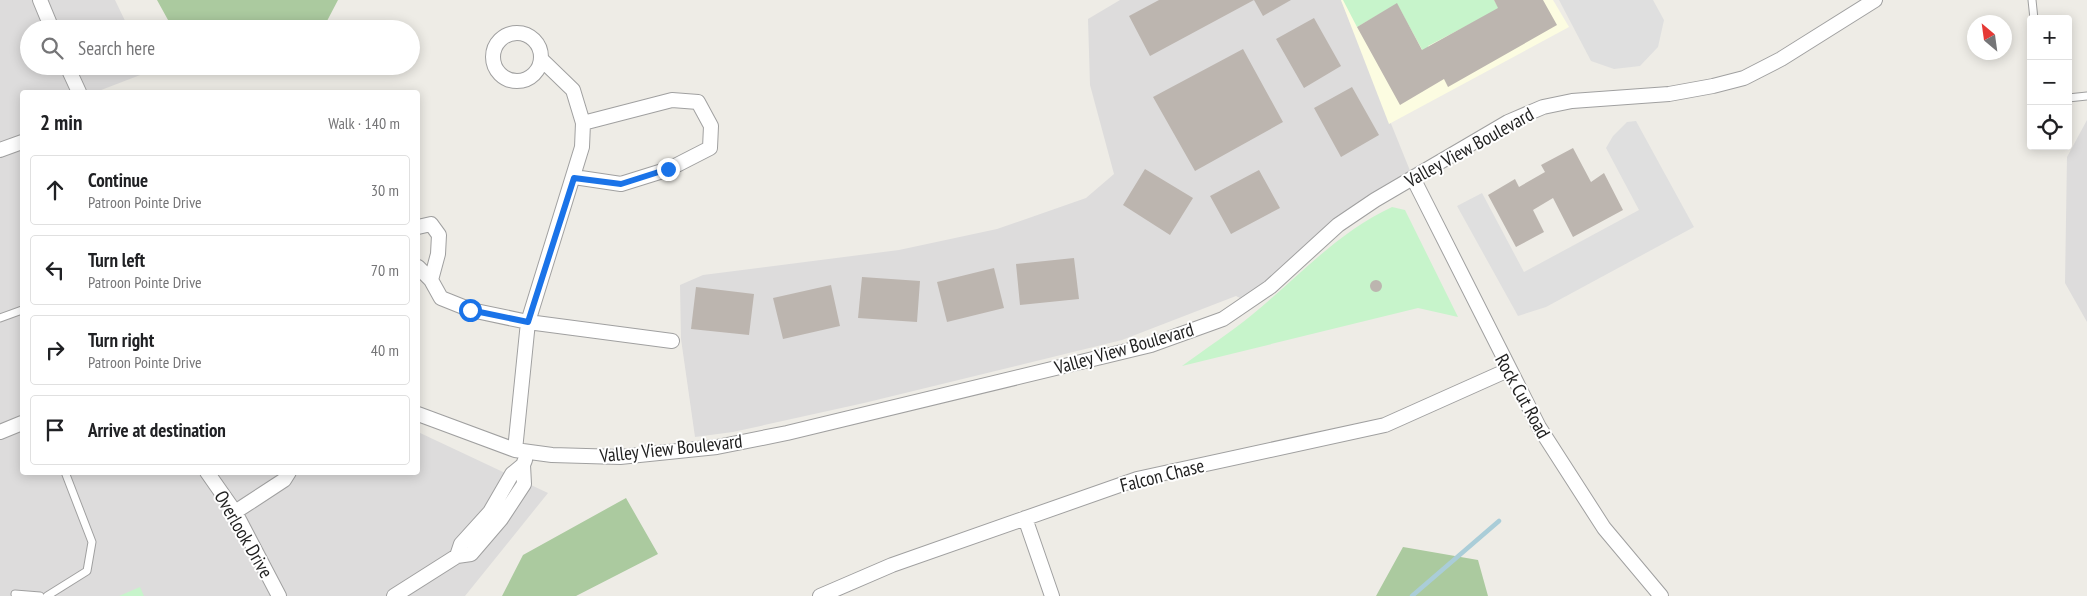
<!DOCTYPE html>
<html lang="en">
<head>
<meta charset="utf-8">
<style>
  body { margin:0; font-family:"PT Sans Narrow",sans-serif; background:#f6f6f6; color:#202124 }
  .controls { position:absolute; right:15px; top:15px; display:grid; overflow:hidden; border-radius:5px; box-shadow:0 2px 12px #0003 }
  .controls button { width:45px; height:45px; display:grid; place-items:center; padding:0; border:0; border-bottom:1px solid #e0e0e0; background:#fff; color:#202124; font:25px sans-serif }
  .compass { position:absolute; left:1967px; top:15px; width:45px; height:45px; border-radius:50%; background:#fff; box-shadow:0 2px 12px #0003; rotate:331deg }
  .stop { position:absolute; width:15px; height:15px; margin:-11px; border:4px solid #1a73e8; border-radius:50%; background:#fff }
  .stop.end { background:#1a73e8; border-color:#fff; box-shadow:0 1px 5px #0008 }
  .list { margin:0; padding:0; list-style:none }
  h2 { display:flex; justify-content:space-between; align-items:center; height:65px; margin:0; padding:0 20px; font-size:21px }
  h2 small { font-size:16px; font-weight:400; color:#757577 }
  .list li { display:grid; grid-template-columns:32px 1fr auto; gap:15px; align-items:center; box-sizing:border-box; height:70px; margin:0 10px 10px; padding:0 10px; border:1px solid #e0e0e0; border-radius:5px }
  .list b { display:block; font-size:19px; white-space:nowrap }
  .list p { margin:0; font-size:16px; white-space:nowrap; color:#757577 }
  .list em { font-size:16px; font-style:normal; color:#757577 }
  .icon { flex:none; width:28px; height:28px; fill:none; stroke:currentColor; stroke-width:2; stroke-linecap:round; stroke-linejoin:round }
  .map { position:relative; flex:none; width:2087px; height:596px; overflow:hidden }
  .search { position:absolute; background:#fff; box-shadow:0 2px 12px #0003; left:20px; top:20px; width:400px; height:55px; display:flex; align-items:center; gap:12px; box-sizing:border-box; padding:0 18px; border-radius:28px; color:#757577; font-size:19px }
  .panel { position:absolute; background:#fff; box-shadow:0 2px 12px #0003; left:20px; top:90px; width:400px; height:385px; border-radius:5px }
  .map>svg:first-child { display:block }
  .residential { fill:#dddcdc }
  .education { fill:#fcfce1 }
  .forest { fill:#abca9f }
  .park { fill:#c7f4cb }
  .parking { fill:#dfdfdf }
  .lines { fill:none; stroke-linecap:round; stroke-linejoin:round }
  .stream { stroke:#aacdd8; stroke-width:4.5 }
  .building { fill:#bcb5af }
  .service-casing { stroke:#a0a0a0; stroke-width:9 }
  .minor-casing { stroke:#a0a0a0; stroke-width:16 }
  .service { stroke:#fff; stroke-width:7 }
  .minor { stroke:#fff; stroke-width:14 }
  .route { stroke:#1a73e8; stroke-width:6 }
  .labels { text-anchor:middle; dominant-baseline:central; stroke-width:4; stroke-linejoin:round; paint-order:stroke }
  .street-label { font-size:19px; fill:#1f1f1f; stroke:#fff }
</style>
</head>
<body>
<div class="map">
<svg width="2087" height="596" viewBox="0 0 2087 596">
  <rect width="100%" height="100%" fill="#eeece6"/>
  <path class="residential" d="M0,0H115L129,29H29V66H146L148,72L96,92H22V472H418V432L548,493L465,596H0Z
    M1120,0H1341L1413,178L1375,200L1248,302L1236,296L1122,340L864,403L733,432L695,437L681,339L680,285L703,275L899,250L997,229L1086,198L1114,174L1090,85L1088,19Z
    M2087,120V322L2065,283L2067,157Z"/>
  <path class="education" d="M1341,0H1553L1569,27L1389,124Z"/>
  <path class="forest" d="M157,0H338L327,21L270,29H173Z
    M626,498L658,554L576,596H502L523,555Z
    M1403,547L1478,560L1488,596H1376Z"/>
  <path class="park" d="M1343,0H1494L1505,19L1489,14L1428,46L1430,64L1397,4L1357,27Z
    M1392,207L1405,210L1458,317L1418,308L1182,366C1205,349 1230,333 1253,314C1298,277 1338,232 1392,207Z
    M140,587L144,596H119Z"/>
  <path class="parking" d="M1559,0H1653L1664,20L1658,47L1640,66L1614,69L1591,61Z
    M1636,121L1694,227L1546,307L1518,316L1457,206L1482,193L1524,272L1639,210L1606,148L1613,136L1627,122Z"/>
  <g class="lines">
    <path class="stream" d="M1412,596L1499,521"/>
  </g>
  <path class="building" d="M1159,0H1291L1263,16L1254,0L1150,56L1129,16Z
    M1494,0H1543L1557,25L1448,87L1444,79L1400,105L1357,27L1397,3L1422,50L1498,8Z
    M1314,18L1341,66L1304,88L1276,39Z
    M1243,49L1283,122L1195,171L1153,97Z
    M1352,87L1379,135L1341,157L1314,108Z
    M1573,148L1591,182L1604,173L1623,210L1573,237L1553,198L1533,210L1544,232L1516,247L1488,195L1515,179L1519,187L1545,172L1541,165Z
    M1145,169L1193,198L1170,235L1123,205Z
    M1259,170L1280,208L1231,234L1210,196Z
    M1074,258L1079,299L1020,305L1016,264Z
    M994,268L1004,308L947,322L937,282Z
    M862,277L920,281L917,322L858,318Z
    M1370 286a6 6 0 1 1 12 0a6 6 0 1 1-12 0Z
    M831,285L840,326L783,339L773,298Z
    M696,287L754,294L749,335L691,329Z"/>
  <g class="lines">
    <defs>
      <path id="service" d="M2032,0L2034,19
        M2068,98L2087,96
        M0,318L22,310
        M15,594L40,596
        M47,596L87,571L92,542L65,472"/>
      <path id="minor" d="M40,0L52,29
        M493 57a24 24 0 1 1 48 0a24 24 0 1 1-48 0Z
        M67,66L79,92
        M0,150L22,142
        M574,177L621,184L669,169L710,148L711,126L698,102L672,100L583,123
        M1413,178L1539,427L1604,528L1661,596
        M418,227L431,224L439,235L438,254L431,280
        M418,267L431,280L441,298L471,310L528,322L672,341
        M418,414L515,450L552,455L620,457L717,447L787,433L1151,345L1223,319L1270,287L1338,225L1375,200L1508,122L1543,107L1572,101L1669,94L1713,86L1744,78L1781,59L1875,0
        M0,432L22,423
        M515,450L528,322L582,147L583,123L573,90L542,60
        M207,472L235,512L279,596
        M235,512L284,480L289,472
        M1025,518L1052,596
        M457,556L461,544L490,512L512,474L523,465L525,460
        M394,596L457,556L471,554L501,519L524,484L523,465
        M820,596L892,565L1137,479L1385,425L1508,370"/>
    </defs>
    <use href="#service" class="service-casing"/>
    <use href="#minor" class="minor-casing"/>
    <use href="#service" class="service"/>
    <use href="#minor" class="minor"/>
  </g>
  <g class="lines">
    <path class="route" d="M470,310L528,322L574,178L621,184L668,169"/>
  </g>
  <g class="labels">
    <g class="street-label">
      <text transform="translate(1469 147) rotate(-29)">Valley View Boulevard</text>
      <text transform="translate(1124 348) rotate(-16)">Valley View Boulevard</text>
      <text transform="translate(1523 396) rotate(61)">Rock Cut Road</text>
      <text transform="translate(671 448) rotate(-6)">Valley View Boulevard</text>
      <text transform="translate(1162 475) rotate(-14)">Falcon Chase</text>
      <text transform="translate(244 534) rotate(60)">Overlook Drive</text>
    </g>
  </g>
</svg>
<div class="controls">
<button>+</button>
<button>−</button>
<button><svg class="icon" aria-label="locate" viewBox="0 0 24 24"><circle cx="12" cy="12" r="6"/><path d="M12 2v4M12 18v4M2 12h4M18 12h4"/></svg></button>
</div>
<svg class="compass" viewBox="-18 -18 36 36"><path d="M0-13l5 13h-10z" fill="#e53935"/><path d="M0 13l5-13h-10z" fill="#757577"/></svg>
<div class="stop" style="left:470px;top:310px"></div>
<div class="stop end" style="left:668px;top:169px"></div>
<div class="search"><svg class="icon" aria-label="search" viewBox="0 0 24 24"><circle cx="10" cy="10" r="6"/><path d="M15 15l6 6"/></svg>Search here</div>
<section class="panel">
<h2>2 min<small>Walk · 140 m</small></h2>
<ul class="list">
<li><svg class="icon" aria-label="ahead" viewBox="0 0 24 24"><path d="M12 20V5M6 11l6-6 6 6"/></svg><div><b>Continue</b><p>Patroon Pointe Drive</p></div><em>30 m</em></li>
<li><svg class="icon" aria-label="left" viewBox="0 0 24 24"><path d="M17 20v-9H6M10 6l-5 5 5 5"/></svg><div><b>Turn left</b><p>Patroon Pointe Drive</p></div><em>70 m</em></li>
<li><svg class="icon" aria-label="right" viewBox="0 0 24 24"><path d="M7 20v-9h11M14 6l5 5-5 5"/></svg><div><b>Turn right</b><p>Patroon Pointe Drive</p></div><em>40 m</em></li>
<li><svg class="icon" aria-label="arrive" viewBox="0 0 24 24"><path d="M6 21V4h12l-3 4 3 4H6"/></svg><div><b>Arrive at destination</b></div></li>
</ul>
</section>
</div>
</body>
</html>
